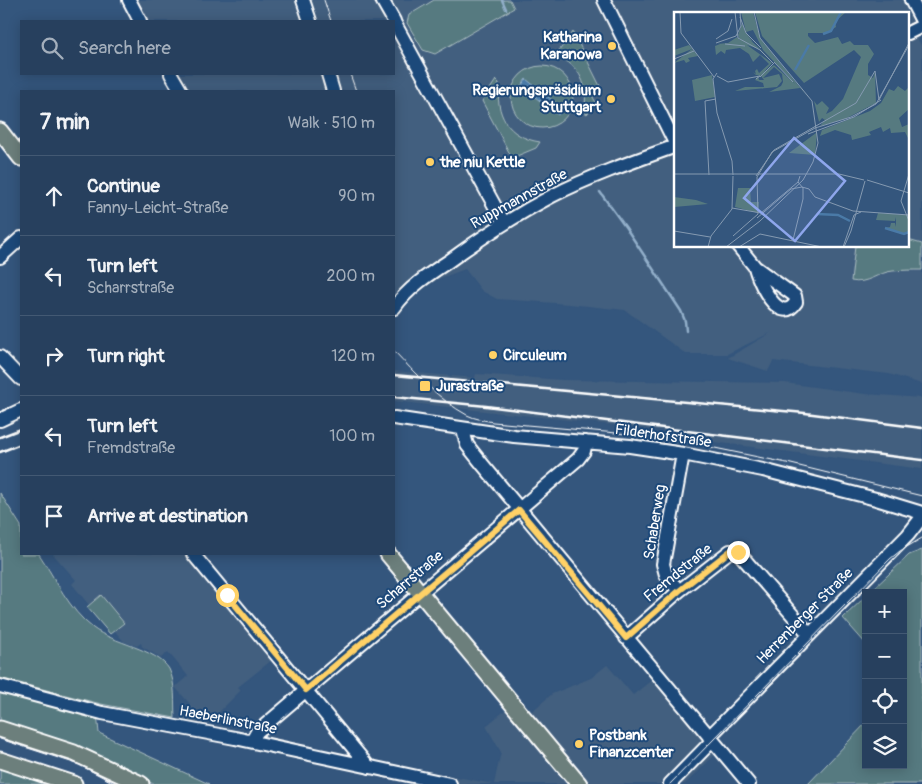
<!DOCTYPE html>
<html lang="en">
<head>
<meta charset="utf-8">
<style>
  body { margin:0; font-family:Pangolin,sans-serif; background:#2f4764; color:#f1f3f6 }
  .controls { position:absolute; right:15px; bottom:15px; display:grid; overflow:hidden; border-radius:0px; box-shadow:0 2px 12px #0003 }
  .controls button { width:45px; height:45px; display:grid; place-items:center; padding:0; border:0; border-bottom:1px solid #435973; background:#27405e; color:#f1f3f6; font:25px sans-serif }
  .stop { position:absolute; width:15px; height:15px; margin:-11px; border:4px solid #ffd166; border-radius:50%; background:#fff }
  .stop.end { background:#ffd166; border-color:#fff; box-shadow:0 1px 5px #0008 }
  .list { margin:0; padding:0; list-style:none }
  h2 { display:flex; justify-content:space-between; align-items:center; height:65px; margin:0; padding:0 20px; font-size:21px }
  h2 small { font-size:16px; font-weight:400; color:#a4afbc }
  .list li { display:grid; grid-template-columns:32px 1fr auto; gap:15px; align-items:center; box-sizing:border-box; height:80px; padding:0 20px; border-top:1px solid #435973 }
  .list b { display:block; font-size:19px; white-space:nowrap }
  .list p { margin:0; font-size:16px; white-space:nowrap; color:#a4afbc }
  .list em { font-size:16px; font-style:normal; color:#a4afbc }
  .icon { flex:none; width:28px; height:28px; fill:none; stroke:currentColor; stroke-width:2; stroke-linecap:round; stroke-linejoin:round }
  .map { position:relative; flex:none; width:922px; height:784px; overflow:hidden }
  .search { position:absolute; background:#27405e; box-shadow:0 2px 12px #0003; left:20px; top:20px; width:375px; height:55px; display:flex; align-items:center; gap:12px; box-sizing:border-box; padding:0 18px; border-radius:0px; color:#a4afbc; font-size:19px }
  .panel { position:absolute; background:#27405e; box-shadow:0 2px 12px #0003; left:20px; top:90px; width:375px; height:465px; border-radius:0px }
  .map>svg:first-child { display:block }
  .built { fill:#425f7f; fill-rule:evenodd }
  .green { fill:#567a80; stroke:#aabcc0 }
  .water { fill:#4a7aa7; stroke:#92afca }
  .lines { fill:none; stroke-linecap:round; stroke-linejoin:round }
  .stream { stroke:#92afca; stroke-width:2.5 }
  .minor-casing { stroke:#fff; stroke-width:16 }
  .major-casing { stroke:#fff; stroke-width:19 }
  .minor { stroke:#1f4a7a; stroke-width:12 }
  .major { stroke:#6c7f7c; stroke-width:15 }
  .tram { stroke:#fff; stroke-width:1 }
  .rail { stroke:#fff; stroke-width:2.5 }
  .route { stroke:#ffd166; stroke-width:6 }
  .poi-dot { fill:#ffd166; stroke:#1f4a7a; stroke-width:2 }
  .labels { text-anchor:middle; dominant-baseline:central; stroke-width:4; stroke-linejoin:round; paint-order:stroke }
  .poi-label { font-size:15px; font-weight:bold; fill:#fff; stroke:#1f4a7a; text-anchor:start }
  .street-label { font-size:15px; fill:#fff; stroke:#1f4a7a }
  .inset-river { fill:none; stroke:#4a7aa7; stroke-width:2.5 }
  .inset-road { fill:none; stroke:#859ab1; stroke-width:1 }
  .view { fill:#8ea6ec; fill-opacity:0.15; stroke:#8ea6ec; stroke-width:2.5 }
  .inset-edge { fill:none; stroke:#fff; stroke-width:2.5 }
</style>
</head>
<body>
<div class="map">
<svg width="922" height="784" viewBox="0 0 922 784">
  <rect width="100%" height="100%" fill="#34567d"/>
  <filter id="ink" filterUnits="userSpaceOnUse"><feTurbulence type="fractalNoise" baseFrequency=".02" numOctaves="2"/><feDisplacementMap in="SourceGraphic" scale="10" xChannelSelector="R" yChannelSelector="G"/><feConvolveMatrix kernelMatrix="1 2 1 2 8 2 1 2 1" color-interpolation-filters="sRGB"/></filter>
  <g filter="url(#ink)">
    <path class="built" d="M125,0H922V19L909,24L922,47V384L889,374L773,361L768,371L728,358L772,332L727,354H686L625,310L569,304L497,299L482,291L465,269L438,279L416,294L394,317V91H177L166,74H394V21H136ZM676,14H908V246H676Z
      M394,371L475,378L476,374L563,380L785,383L865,394L922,398V469L668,436L667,431L394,401Z
      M53,554H184L272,660L238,687L241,690L205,726L180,720L190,704L175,687L188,676L168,652L161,658L141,646L142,645L141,643L137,646L124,642L115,631L110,634L87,607L89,605L72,584L76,580Z
      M607,665L633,695L653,679L718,752L685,784H494L501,752L486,726L519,699L531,712L552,694L591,678Z
      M437,773L493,784H413Z"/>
    <path class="green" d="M434,0H510L514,8L435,54L423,50L407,23L409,15Z
      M573,32L602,90L592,95L596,103L587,114L584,112C589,85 581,67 556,55Z
      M511 97a31 31 0 1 1 62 0a31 31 0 1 1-62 0Z
      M496,80L499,83C495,114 507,137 540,142L536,148L512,158L482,101Z
      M908,240L922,244V270C913,270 903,270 893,271C878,272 867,285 851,281L855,246H908Z
      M0,493L21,526V554H39C55,578 69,610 93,628C112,643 157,649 169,669C176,683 174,703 175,718L101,704L0,678Z
      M922,550V784H808L866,723V765H903V593H869L909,555Z
      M101,595L124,623L110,634L87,607Z
      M866,596V644L843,618Z
      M0,690L97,714L99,733L209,784H153L97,756L0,723Z
      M0,768L46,784H0Z"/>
    <path class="water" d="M526,79L563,109L558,115L521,86Z"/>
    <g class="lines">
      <path class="stream" d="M502,0L506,9
        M600,192L626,228L681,311L685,321L686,331"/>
      <defs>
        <path id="minor" d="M129,0L140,21
          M303,0L310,21
          M382,0L394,21
          M604,0L676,145
          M911,0L922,21
          M394,22L504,223
          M908,33L922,26
          M171,74L181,91
          M328,74L333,91
          M738,246L755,267L795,296L796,302C779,328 758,280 755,267
          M0,257L21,238
          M394,308C408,288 429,274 449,261C482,237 516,215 552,196C591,176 634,161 676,146
          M0,357L21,379
          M394,418L514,436L630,446L683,454L763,470L876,499L922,513
          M0,420L21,410
          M463,430L467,445L483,465L749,784
          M193,554L369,767
          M679,591L666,575L663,564L683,454
          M626,638L679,591L730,551L738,552L809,634
          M0,686L102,713L235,738L450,784
          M709,737L908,535L922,517
          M252,741L257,732L578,459L584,451L586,442
          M670,784L713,740"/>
        <path id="major" d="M0,131L21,158
          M388,554L579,784
          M0,729L74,753L141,784
          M0,760L74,784"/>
      </defs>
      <use href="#minor" class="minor-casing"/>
      <use href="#major" class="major-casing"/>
      <use href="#minor" class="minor"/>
      <use href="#major" class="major"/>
      <path class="tram" d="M324,0L331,21
        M350,74L356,91
        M394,351C416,374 439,400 467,415C475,419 484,420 493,422L628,434L681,441L787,463L922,496
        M0,739L80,765L116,784
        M670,784L890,559L900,551L922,538"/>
      <path class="rail" d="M394,375L805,413L922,428
        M394,397L486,406L922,460
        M0,437L21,429
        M0,452L21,444"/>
    </g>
  </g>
  <g class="lines" filter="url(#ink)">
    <path class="route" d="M227,595L306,690L519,510L626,638L679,591L730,551L738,552"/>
  </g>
  <g class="poi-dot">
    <circle cx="612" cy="46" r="5"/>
    <circle cx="611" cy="99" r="5"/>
    <circle cx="430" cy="162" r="5"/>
    <circle cx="493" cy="355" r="5"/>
    <rect x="419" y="380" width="12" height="12" rx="2.5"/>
    <circle cx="579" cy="744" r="5"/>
  </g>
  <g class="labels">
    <g class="poi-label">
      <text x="602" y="37" text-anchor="end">Katharina<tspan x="602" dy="17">Karanowa</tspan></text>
      <text x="601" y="90" text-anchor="end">Regierungspräsidium<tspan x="601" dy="17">Stuttgart</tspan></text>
      <text x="440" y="162">the niu Kettle</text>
      <text x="503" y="355">Circuleum</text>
      <text x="436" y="386">Jurastraße</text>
      <text x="589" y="735">Postbank<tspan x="589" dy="17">Finanzcenter</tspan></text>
    </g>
    <g class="street-label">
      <text transform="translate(519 199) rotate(-29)">Ruppmannstraße</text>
      <text transform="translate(663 436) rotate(8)">Filderhofstraße</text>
      <text transform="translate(655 522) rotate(-81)">Schaberweg</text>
      <text transform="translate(678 573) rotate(-39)">Fremdstraße</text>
      <text transform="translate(410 580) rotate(-40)">Scharrstraße</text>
      <text transform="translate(805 616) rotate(-45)">Herrenberger Straße</text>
      <text transform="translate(228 720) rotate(11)">Haeberlinstraße</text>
    </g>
  </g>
  <g transform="translate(674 12)">
    <rect width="235" height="235" fill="#34567d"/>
    <path d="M67,0H79L86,26L137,89L126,76L95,80L107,74L109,70L108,62L100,55L89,66L105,62L108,69L103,75L61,79L71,75H90L89,71L81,68L84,64L85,68H90L87,64L82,63L79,60L82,62L81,59L83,57L85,61L95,52L86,43L79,50L75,42L66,36L52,38L51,42L47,39L42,43L41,34L46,32H43L54,31L63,25L66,28L64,23L68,11L72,21L79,30L75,27L84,35L98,49L85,37L73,33L98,51L90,60L99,52L90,60L100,53L121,72L89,38L79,18L72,20ZM81,0H172L161,10L162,15L152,21H134V24L141,31L164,25L168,32L176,29L180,33H194L200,42L194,52V63L199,66L201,60L202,91L171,107L146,114L151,108L148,106L145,110L140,89L143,93L148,89L155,96L152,102L158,99L169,87L187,45L180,38L130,71L88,24ZM15,33L24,44L14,46L16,49L12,51L10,48L0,51L18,37L0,44V38ZM38,63L41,85L21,89L18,68ZM224,74L231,79L235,75V97L225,106L228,115L235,112V128L231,120L217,121L216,116L209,120L207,115L195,120L197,123L178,128L177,123L161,118L146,124L148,118L196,99L207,91L215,77L220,79ZM143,121L141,143L115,141L142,121ZM64,176H76L77,190H85L84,201L61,195ZM0,185L22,188L34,192L0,195ZM204,201L235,203V220L228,222L211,216L216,215L217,211H221L222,215V205L221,209L202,208Z" fill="#567a80"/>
    <path class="inset-river" d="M149,22L157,19L167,0M121,58L135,33M143,202L164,203L176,209M211,216L230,222L235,220"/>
    <path class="inset-road" d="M6,0L7,21M61,0L64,26L86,38L99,51M66,5L72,21L87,36M7,21L40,65M42,27L54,19L58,7M42,31L62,24L67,14L66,0M51,32L71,34M0,47L20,39M100,50L119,70M43,61L39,67L43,101L58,149L59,163M43,64L54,70L86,64L82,67M86,65L100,51M134,122L180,105L207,88M0,162H165L190,168M235,162L227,189L235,209M35,163L31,89L42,87M82,164L100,138L182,91L201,59L205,88L235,31M193,168L235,181M58,196L87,201L124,170L126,164M83,206L117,177L128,175L135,177L141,185L179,199L235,203M0,219L36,225M177,219L191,169M59,224L84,202L83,165L98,140L141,116L177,105L202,92L235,33M119,228L129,187V176L124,170M34,235L37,224L58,197L59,164M52,235L86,209L129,168L139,150L144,131L138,89L86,26L80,0M65,235L86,222L148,235M169,235L180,203L187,200M170,235L177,219"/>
    <path class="view" d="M120,126L171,169L121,229L70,186Z"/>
    <rect width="235" height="235" class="inset-edge"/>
  </g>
</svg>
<div class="controls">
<button>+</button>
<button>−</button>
<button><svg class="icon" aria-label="locate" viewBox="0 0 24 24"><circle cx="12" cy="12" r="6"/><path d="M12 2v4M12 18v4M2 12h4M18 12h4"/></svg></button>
<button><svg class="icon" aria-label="layers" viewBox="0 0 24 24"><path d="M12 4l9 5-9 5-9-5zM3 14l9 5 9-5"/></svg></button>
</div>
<div class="stop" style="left:227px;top:595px"></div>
<div class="stop end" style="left:738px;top:552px"></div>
<div class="search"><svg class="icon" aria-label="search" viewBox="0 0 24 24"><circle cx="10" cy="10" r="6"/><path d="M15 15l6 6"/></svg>Search here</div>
<section class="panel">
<h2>7 min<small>Walk · 510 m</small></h2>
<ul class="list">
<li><svg class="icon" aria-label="ahead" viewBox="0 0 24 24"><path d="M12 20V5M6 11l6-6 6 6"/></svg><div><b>Continue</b><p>Fanny-Leicht-Straße</p></div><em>90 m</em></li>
<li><svg class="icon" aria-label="left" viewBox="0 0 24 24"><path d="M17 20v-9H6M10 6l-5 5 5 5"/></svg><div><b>Turn left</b><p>Scharrstraße</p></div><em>200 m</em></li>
<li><svg class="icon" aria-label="right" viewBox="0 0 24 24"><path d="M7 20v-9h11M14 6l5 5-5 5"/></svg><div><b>Turn right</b></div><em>120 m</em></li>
<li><svg class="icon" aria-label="left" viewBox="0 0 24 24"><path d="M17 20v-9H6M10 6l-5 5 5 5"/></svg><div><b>Turn left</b><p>Fremdstraße</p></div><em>100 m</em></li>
<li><svg class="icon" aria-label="arrive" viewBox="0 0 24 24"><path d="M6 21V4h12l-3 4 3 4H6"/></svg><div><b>Arrive at destination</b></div></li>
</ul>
</section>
</div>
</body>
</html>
